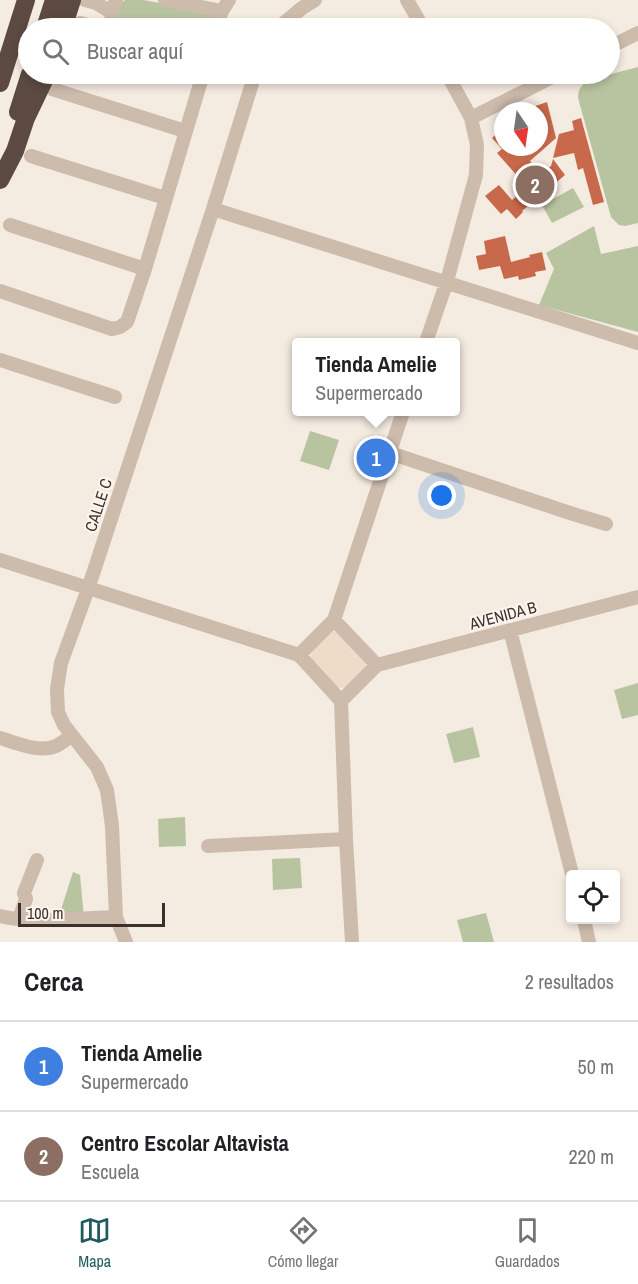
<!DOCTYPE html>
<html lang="es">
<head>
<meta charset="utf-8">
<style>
  body { margin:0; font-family:"Archivo Narrow",sans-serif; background:#f6f6f6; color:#202124 }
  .controls { position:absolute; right:18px; bottom:18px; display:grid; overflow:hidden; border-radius:6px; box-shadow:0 3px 9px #0003 }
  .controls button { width:54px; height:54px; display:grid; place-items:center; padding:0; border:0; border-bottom:2px solid #e0e0e0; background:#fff; color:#202124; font:30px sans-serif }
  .compass { position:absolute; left:494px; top:102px; width:54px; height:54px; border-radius:50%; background:#fff; box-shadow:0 3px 9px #0003; rotate:167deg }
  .scale { position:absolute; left:18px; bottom:15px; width:147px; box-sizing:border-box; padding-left:6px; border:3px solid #3b302b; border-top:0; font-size:16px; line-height:21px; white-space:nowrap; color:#3b302b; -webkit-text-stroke:4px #fbf5ee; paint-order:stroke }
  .you { position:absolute; left:442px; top:496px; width:21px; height:21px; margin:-15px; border:4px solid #fff; border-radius:50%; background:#1a73e8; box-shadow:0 0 0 9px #1a73e833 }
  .badge { display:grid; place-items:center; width:39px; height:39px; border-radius:50%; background:#1f5a5e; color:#fff; font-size:20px; font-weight:700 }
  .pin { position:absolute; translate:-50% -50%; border:3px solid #fff; box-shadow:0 2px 6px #0006 }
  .popup { position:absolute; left:292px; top:338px; width:168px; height:78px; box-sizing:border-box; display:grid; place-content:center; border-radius:6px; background:#fff; filter:drop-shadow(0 2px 4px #0005); font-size:20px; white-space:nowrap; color:#757577 }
  .popup b { font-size:22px; color:#202124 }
  .popup::after { content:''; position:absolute; left:50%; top:100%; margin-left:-12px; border:12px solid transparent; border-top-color:#fff }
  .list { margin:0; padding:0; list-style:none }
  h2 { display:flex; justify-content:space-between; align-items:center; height:78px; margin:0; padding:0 24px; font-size:26px }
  h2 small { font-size:20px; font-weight:400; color:#757577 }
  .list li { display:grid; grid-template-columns:39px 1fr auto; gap:18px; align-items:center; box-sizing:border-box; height:90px; padding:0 24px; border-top:2px solid #e0e0e0 }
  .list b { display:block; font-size:22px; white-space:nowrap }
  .list p { margin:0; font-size:20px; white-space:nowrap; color:#757577 }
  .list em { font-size:20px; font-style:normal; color:#757577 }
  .icon { flex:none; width:33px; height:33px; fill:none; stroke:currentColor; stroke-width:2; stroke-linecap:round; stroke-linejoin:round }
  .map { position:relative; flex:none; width:638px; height:942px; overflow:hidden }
  .search { position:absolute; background:#fff; box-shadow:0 3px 9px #0003; left:18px; right:18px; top:18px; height:66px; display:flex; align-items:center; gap:15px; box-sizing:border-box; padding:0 21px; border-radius:33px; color:#757577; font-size:22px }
  .sheet { height:258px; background:#fff }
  nav { display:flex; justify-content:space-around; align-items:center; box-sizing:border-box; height:84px; border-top:2px solid #e0e0e0; background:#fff; font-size:16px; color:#757577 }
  nav a { display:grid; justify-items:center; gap:3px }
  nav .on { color:#1f5a5e }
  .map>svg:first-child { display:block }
  .green { fill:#b8c4a0 }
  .plaza { fill:#ecdcc8 }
  .building { fill:#c8694b }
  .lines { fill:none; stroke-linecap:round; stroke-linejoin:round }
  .minor { stroke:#cdbbac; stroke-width:14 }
  .highway { stroke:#5c4a42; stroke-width:18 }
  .labels { text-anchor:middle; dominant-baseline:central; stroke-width:4.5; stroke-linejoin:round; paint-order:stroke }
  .street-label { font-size:16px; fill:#3b302b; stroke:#fbf5ee }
</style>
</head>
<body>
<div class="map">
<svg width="638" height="942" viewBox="0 0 638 942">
  <rect width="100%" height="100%" fill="#f4ebe1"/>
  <path class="green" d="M125,0H143L211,12L214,19L212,28H122L116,19L119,5Z
    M638,67V223L625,226L619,225L611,217L578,98C578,90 581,85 588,80Z
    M573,188L584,207L552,223L542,205Z
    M594,226L601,254L638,246V332L539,305L554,269L546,253Z
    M310,431L339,440L329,470L300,461Z
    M638,683V715L622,719L614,690Z
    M473,727L480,757L454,763L446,734Z
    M185,817L186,846L159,847L158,819Z
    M300,858L302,888L273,890L272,859Z
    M73,872L80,875L84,918L58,919Z
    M486,913L494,942H463L457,920Z"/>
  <path class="plaza" d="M337,631L366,663V668L345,687L339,688L334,686L310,659L312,651L332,632Z"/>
  <path class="building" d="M547,102L556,138L530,161L541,175L551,166L553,159L565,175L522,211L523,212L516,219L507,209L501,214L485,196L499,185L512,200L527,187L497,153L502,149L492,138L503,127V148L504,147H539V111H524V110Z
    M581,118L604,202L593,205L583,168L578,170L574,153L553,158L559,134L574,130L572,121Z
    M505,236L511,262L530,257L529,255L542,252L546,270L535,272L536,276L519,280L518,276L504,279L500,266L479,270L476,256L486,254L484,241Z"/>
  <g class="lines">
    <path class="minor" d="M85,0L96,3L111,12
      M165,0L222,11
      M407,0L423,28
      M80,23L101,28
      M114,28C109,18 112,10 116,0
      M216,28L222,11L229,0
      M278,28L302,8L315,0
      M610,47L638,33
      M52,89L185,131
      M471,118L558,74
      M31,156L165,198
      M213,209L638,343
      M10,225L145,269
      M0,291L112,329L120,327L127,322L145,269L203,74
      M426,342L447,281L476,175L477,145L471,118L447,74
      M0,360L115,397
      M390,453L570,513L606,524
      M0,560L299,655
      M334,620L377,665L341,701L299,655Z
      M334,620L403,412
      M510,630L572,874
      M377,665L638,597
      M341,701L346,839L352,942
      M0,738C17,743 39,753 56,746C62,743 67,739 72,735
      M208,846L346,839
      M0,916C34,924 81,918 116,917
      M19,919L26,899L24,893L37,860
      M584,920L589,942
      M126,942L116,917L112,826L107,790L97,767L64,725L58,712L57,689L61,663L88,589L213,209L255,74"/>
    <path class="highway" d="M45,28L54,0
      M63,28L72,0
      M0,83L26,0
      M18,112L30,74
      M0,180L15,151L26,118L47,74"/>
  </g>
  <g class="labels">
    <g class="street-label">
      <text transform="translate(98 505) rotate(-72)">CALLE C</text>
      <text transform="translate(503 615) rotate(-15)">AVENIDA B</text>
    </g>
  </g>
</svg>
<div class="controls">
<button><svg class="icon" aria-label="locate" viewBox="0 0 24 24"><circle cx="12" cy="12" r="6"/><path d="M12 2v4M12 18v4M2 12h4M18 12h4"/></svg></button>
</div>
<svg class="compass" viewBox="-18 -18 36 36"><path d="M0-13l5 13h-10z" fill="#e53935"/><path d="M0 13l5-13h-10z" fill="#757577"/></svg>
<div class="scale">100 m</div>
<div class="you"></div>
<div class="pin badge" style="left:376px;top:458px;background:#3f7fe0">1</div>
<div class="popup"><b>Tienda Amelie</b>Supermercado</div>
<div class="pin badge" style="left:535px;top:185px;background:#8d6e63">2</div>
<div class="search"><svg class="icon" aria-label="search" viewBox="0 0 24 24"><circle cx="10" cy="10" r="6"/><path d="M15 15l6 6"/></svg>Buscar aquí</div>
</div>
<section class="sheet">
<h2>Cerca<small>2 resultados</small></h2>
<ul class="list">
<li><span class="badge" style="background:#3f7fe0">1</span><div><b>Tienda Amelie</b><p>Supermercado</p></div><em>50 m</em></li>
<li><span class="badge" style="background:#8d6e63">2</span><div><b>Centro Escolar Altavista</b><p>Escuela</p></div><em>220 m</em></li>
</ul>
</section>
<nav>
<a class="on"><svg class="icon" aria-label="map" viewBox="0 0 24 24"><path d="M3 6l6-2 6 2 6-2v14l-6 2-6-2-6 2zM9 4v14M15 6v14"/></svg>Mapa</a>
<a><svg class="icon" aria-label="directions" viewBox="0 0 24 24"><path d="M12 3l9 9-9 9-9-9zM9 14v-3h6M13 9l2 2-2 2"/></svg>Cómo llegar</a>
<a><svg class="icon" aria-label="saved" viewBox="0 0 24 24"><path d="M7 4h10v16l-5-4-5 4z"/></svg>Guardados</a>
</nav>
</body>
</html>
